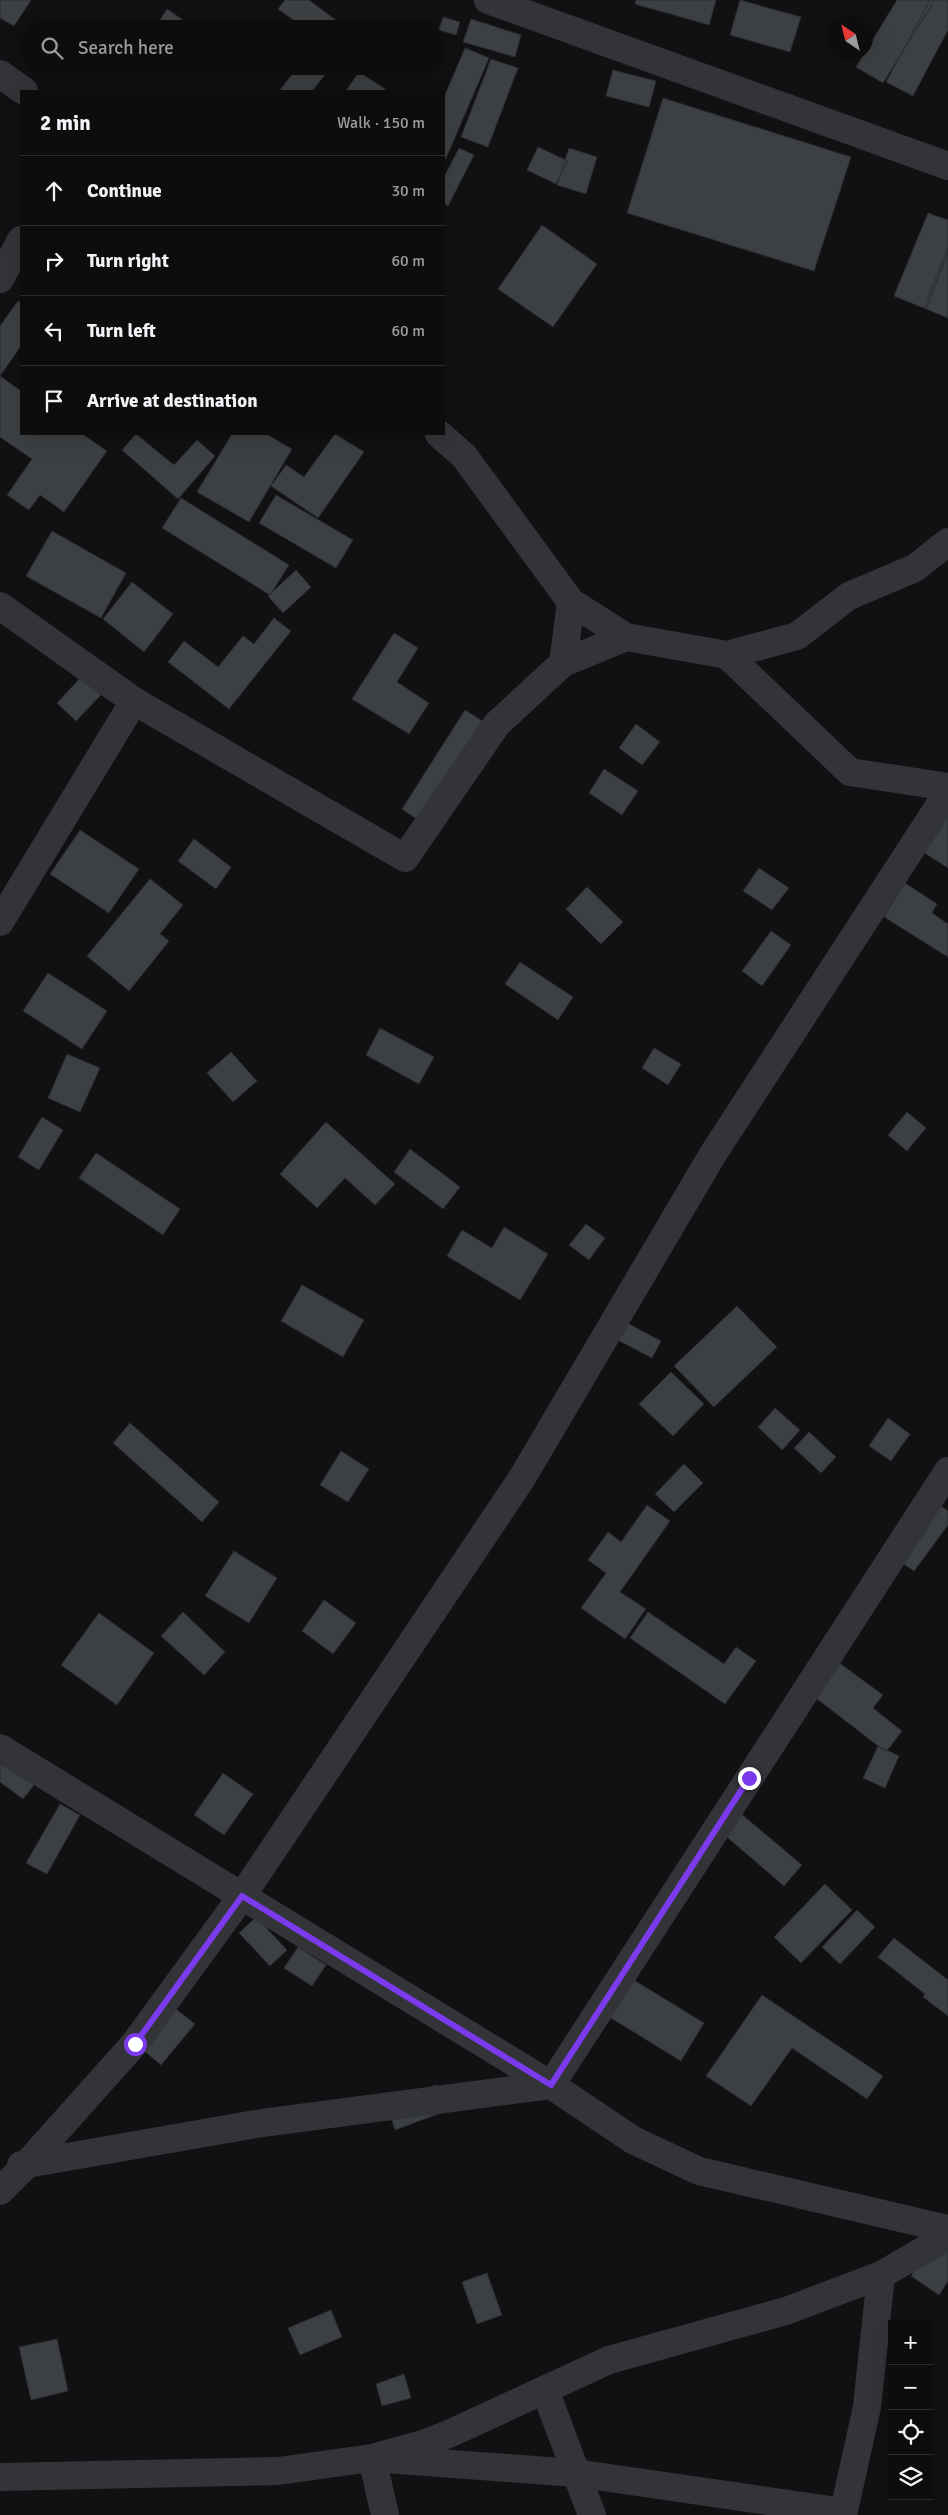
<!DOCTYPE html>
<html lang="en">
<head>
<meta charset="utf-8">
<style>
  body { margin:0; font-family:Signika,sans-serif; background:#1b1b1c; color:#f1f3f6 }
  .controls { position:absolute; right:15px; bottom:15px; display:grid; overflow:hidden; border-radius:0px; box-shadow:0 5px 20px #0002 }
  .controls button { width:45px; height:45px; display:grid; place-items:center; padding:0; border:0; border-bottom:1px solid #2d2d2e; background:#0d0d0e; color:#f1f3f6; font:25px sans-serif }
  .compass { position:absolute; left:828px; top:15px; width:45px; height:45px; border-radius:50%; background:#0d0d0e; box-shadow:0 5px 20px #0002; rotate:325deg }
  .stop { position:absolute; width:15px; height:15px; margin:-11px; border:4px solid #7c3aed; border-radius:50%; background:#fff }
  .stop.end { background:#7c3aed; border-color:#fff; box-shadow:0 1px 5px #0008 }
  .list { margin:0; padding:0; list-style:none }
  h2 { display:flex; justify-content:space-between; align-items:center; height:65px; margin:0; padding:0 20px; font-size:21px }
  h2 small { font-size:16px; font-weight:400; color:#9a9c9e }
  .list li { display:grid; grid-template-columns:32px 1fr auto; gap:15px; align-items:center; box-sizing:border-box; height:70px; padding:0 20px; border-top:1px solid #2d2d2e }
  .list b { display:block; font-size:19px; white-space:nowrap }
  .list em { font-size:16px; font-style:normal; color:#9a9c9e }
  .icon { flex:none; width:28px; height:28px; fill:none; stroke:currentColor; stroke-width:2; stroke-linecap:round; stroke-linejoin:round }
  .map { position:relative; flex:none; width:948px; height:2515px; overflow:hidden }
  .search { position:absolute; background:#0d0d0e; box-shadow:0 5px 20px #0002; left:20px; top:20px; width:425px; height:55px; display:flex; align-items:center; gap:12px; box-sizing:border-box; padding:0 18px; border-radius:28px; color:#9a9c9e; font-size:19px }
  .panel { position:absolute; background:#0d0d0e; box-shadow:0 5px 20px #0002; left:20px; top:90px; width:425px; height:345px; border-radius:0px }
  .map>svg:first-child { display:block }
  .building { fill:#3d4043; stroke:#2b2c2f }
  .lines { fill:none; stroke-linecap:round; stroke-linejoin:round }
  .street { stroke:#323438; stroke-width:28 }
  .route { stroke:#7c3aed; stroke-width:6 }
</style>
</head>
<body>
<div class="map">
<svg width="948" height="2515" viewBox="0 0 948 2515">
  <rect width="100%" height="100%" fill="#111113"/>
  <path class="building" d="M0,0H31L14,26L0,18Z
    M285,0H309L348,29H306L278,9Z
    M636,0H716L709,25L635,4Z
    M740,0L801,17L790,52L730,35Z
    M897,0H935L883,83L856,67Z
    M930,0H948V30L913,96L886,82Z
    M167,9L186,22L182,29H154Z
    M443,17L460,22L456,35L439,30Z
    M471,19L521,35L515,57L463,42Z
    M465,48L489,58L444,163V97Z
    M491,59L518,68L488,147L461,137Z
    M138,66H156L150,74Z
    M299,66H332L312,91H279Z
    M613,70L656,81L649,107L606,96Z
    M359,72L388,91H346Z
    M663,98L851,157L814,271L627,213Z
    M538,147L568,161L556,184L527,170Z
    M459,148L474,155L448,206L444,203V177Z
    M569,148L597,157L586,194L557,185Z
    M928,213L948,220V253L926,309L894,296Z
    M542,225L597,264L553,327L498,289Z
    M948,248V318L924,308Z
    M18,301L21,303V346L0,376V326Z
    M0,376L21,391V434H82L107,451L64,512L40,495L29,510L7,495L32,459L0,437Z
    M136,434L174,465L197,440L215,456L178,499L122,450Z
    M232,434H266L292,449L249,522L197,492Z
    M335,434L364,452L318,518L271,486L286,465L304,477Z
    M276,495L353,540L336,568L259,523Z
    M181,498L289,565L270,595L162,528Z
    M52,531L126,573L101,618L26,576Z
    M296,570L311,587L283,613L268,596Z
    M132,582L173,614L144,652L103,619Z
    M274,618L291,631L229,709L168,662L184,641L218,667L243,636L254,644Z
    M394,633L418,648L397,682L429,703L409,734L352,699Z
    M81,677L101,695L76,721L57,703Z
    M465,710L487,724L423,823L402,809Z
    M636,724L660,742L642,765L619,748Z
    M604,769L638,791L622,815L589,793Z
    M948,815V868L923,852Z
    M80,830L139,869L109,913L50,874Z
    M194,839L231,867L216,889L178,861Z
    M759,868L789,888L772,910L743,891Z
    M150,879L183,905L160,934L169,941L129,991L87,956Z
    M905,883L937,904L932,913L948,924V957L884,917Z
    M587,887L623,922L601,944L566,909Z
    M771,931L791,945L762,986L742,971Z
    M520,962L573,997L558,1020L505,984Z
    M48,973L107,1011L82,1049L23,1011Z
    M380,1028L434,1057L419,1084L366,1055Z
    M654,1048L681,1064L668,1085L642,1068Z
    M231,1052L257,1081L233,1102L207,1073Z
    M67,1054L100,1068L80,1112L48,1098Z
    M907,1112L926,1128L907,1151L888,1135Z
    M42,1117L63,1130L39,1170L18,1157Z
    M326,1122L395,1184L375,1205L345,1178L317,1208L280,1174Z
    M410,1149L460,1187L443,1209L394,1172Z
    M96,1153L180,1209L163,1235L79,1178Z
    M586,1224L605,1238L589,1260L569,1245Z
    M504,1227L548,1254L520,1300L447,1256L462,1230L492,1248Z
    M302,1285L364,1320L343,1357L281,1321Z
    M737,1306L777,1347L714,1407L674,1366Z
    M625,1322L661,1341L652,1358L616,1339Z
    M671,1372L704,1404L673,1436L639,1404Z
    M775,1408L800,1430L782,1450L758,1427Z
    M888,1418L910,1434L891,1461L869,1446Z
    M130,1423L219,1502L202,1522L113,1443Z
    M809,1432L836,1457L821,1473L794,1448Z
    M341,1451L369,1469L348,1502L320,1485Z
    M684,1464L703,1483L674,1512L655,1494Z
    M936,1502L948,1511V1525L914,1571L894,1557Z
    M647,1505L670,1521L620,1592L646,1609L625,1639L581,1608L606,1573L588,1560L608,1532L621,1542Z
    M234,1551L277,1578L249,1623L205,1596Z
    M324,1600L356,1623L333,1654L302,1631Z
    M183,1612L225,1652L204,1675L161,1636Z
    M648,1612L724,1664L736,1647L756,1661L725,1704L630,1638Z
    M99,1613L154,1653L117,1705L61,1665Z
    M838,1662L883,1695L873,1708L902,1731L886,1752L812,1695Z
    M878,1746L899,1756L885,1788L863,1778Z
    M0,1752L38,1780L23,1799L0,1782Z
    M223,1773L253,1794L224,1835L194,1815Z
    M60,1804L80,1815L47,1874L26,1863Z
    M739,1812L802,1865L784,1886L721,1832Z
    M825,1884L852,1910L801,1963L774,1937Z
    M857,1910L875,1927L840,1964L822,1947Z
    M256,1917L287,1950L270,1966L239,1933Z
    M894,1938L948,1980V2016L923,1997L925,1994L878,1957Z
    M298,1947L326,1965L312,1986L284,1968Z
    M629,1977L704,2023L681,2061L606,2015Z
    M762,1995L883,2076L867,2099L792,2048L751,2106L706,2076Z
    M176,2009L195,2024L161,2065L142,2049Z
    M436,2085L446,2111L395,2130L386,2103Z
    M937,2237L948,2244V2281L939,2295L911,2276Z
    M487,2273L502,2315L477,2324L462,2282Z
    M331,2310L342,2337L300,2355L288,2328Z
    M57,2339L68,2391L31,2400L19,2347Z
    M404,2374L411,2398L382,2406L376,2384Z"/>
  <g class="lines">
    <path class="street" d="M488,0L948,166
      M0,74L24,91
      M0,279L21,240
      M439,434L464,456L571,602L626,637L727,655L850,772L948,787
      M0,606L134,701L405,858L497,724L563,663L626,637
      M727,655L797,636L849,596L915,568L948,542
      M563,663L571,602
      M0,922L134,701
      M0,1748L551,2085L633,2140L699,2171L948,2229
      M21,2165L262,2123L551,2085L948,1471
      M0,2191L26,2165L135,2043L242,1896L522,1478L713,1154L948,792
      M545,2390L592,2515
      M0,2477L278,2471L372,2458L423,2444L451,2433L609,2360L786,2311L881,2275L948,2236
      M385,2515L372,2458L575,2473L844,2512
      M843,2515L867,2407L881,2275"/>
  </g>
  <g class="lines">
    <path class="route" d="M135,2044L242,1896L551,2085L749,1778"/>
  </g>
</svg>
<div class="controls">
<button>+</button>
<button>−</button>
<button><svg class="icon" aria-label="locate" viewBox="0 0 24 24"><circle cx="12" cy="12" r="6"/><path d="M12 2v4M12 18v4M2 12h4M18 12h4"/></svg></button>
<button><svg class="icon" aria-label="layers" viewBox="0 0 24 24"><path d="M12 4l9 5-9 5-9-5zM3 14l9 5 9-5"/></svg></button>
</div>
<svg class="compass" viewBox="-18 -18 36 36"><path d="M0-13l5 13h-10z" fill="#e53935"/><path d="M0 13l5-13h-10z" fill="#9a9c9e"/></svg>
<div class="stop" style="left:135px;top:2044px"></div>
<div class="stop end" style="left:749px;top:1778px"></div>
<div class="search"><svg class="icon" aria-label="search" viewBox="0 0 24 24"><circle cx="10" cy="10" r="6"/><path d="M15 15l6 6"/></svg>Search here</div>
<section class="panel">
<h2>2 min<small>Walk · 150 m</small></h2>
<ul class="list">
<li><svg class="icon" aria-label="ahead" viewBox="0 0 24 24"><path d="M12 20V5M6 11l6-6 6 6"/></svg><div><b>Continue</b></div><em>30 m</em></li>
<li><svg class="icon" aria-label="right" viewBox="0 0 24 24"><path d="M7 20v-9h11M14 6l5 5-5 5"/></svg><div><b>Turn right</b></div><em>60 m</em></li>
<li><svg class="icon" aria-label="left" viewBox="0 0 24 24"><path d="M17 20v-9H6M10 6l-5 5 5 5"/></svg><div><b>Turn left</b></div><em>60 m</em></li>
<li><svg class="icon" aria-label="arrive" viewBox="0 0 24 24"><path d="M6 21V4h12l-3 4 3 4H6"/></svg><div><b>Arrive at destination</b></div></li>
</ul>
</section>
</div>
</body>
</html>
